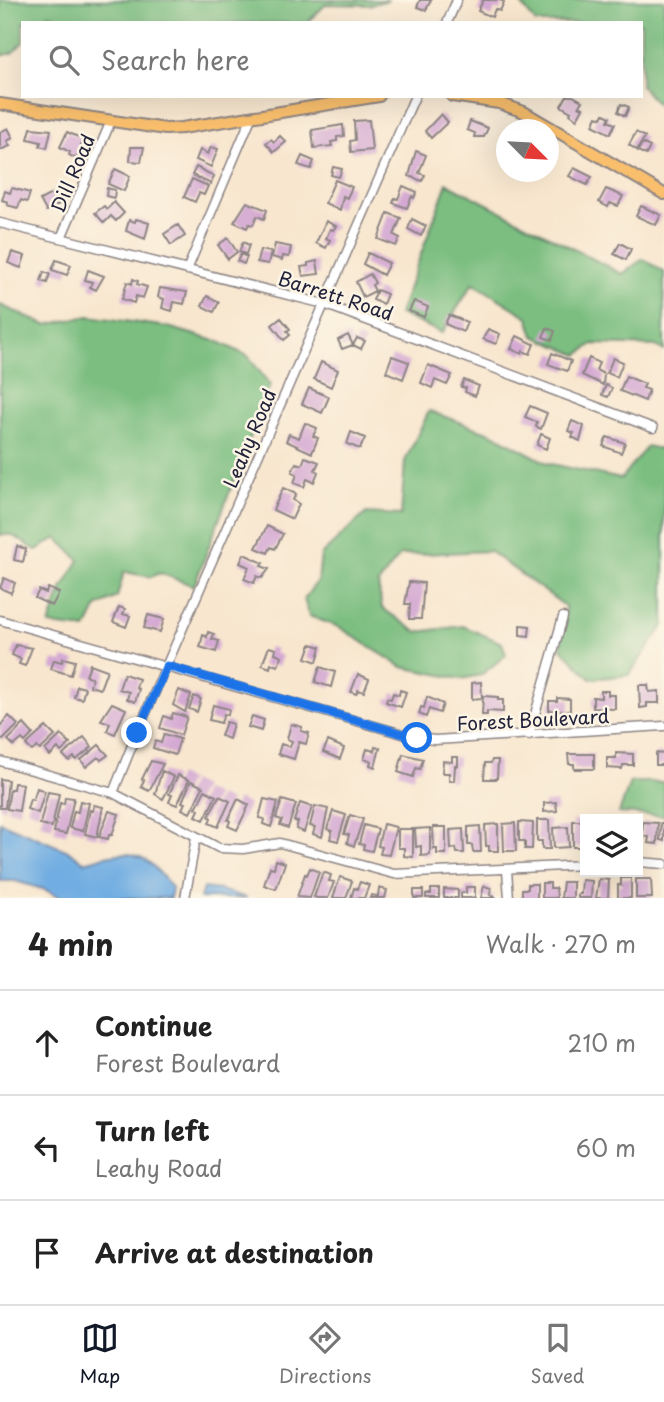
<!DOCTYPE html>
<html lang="en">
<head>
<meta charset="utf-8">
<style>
  body { margin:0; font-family:"Playpen Sans",sans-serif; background:#f2f2f2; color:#222 }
  .controls { position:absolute; right:21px; bottom:21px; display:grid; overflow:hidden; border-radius:0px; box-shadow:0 7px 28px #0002 }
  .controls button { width:63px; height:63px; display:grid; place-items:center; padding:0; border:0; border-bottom:2px solid #e0e0e0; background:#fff; color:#222; font:35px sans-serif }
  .compass { position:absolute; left:496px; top:119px; width:63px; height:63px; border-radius:50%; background:#fff; box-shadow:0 7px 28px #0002; rotate:114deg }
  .stop { position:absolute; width:21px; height:21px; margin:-16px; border:5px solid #1a73e8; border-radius:50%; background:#fff }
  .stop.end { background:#1a73e8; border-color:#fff; box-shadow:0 2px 7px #0008 }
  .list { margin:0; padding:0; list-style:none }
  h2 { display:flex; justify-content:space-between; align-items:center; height:91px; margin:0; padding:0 28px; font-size:30px }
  h2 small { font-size:23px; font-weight:400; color:#767676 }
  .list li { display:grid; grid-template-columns:46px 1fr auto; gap:21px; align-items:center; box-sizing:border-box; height:105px; padding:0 28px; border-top:2px solid #e0e0e0 }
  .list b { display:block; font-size:26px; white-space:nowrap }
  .list p { margin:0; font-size:23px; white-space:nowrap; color:#767676 }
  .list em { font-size:23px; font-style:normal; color:#767676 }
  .icon { flex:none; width:38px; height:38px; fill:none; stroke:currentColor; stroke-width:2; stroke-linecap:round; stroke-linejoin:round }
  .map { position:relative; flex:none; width:664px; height:898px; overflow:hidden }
  .search { position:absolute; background:#fff; box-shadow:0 7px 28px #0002; left:21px; right:21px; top:21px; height:77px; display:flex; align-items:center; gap:18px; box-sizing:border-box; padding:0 24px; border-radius:0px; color:#767676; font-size:26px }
  .sheet { height:406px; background:#fff }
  nav { display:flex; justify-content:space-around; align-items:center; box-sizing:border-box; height:98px; border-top:2px solid #e0e0e0; background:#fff; font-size:19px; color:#767676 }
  nav a { display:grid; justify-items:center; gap:4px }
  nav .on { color:#111827 }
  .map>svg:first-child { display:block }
  .forest { fill:#7bbe80; stroke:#4e705e; stroke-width:2 }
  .water { fill:#71ade2; stroke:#4a688e; stroke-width:2 }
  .building { fill:#d4a9d3 }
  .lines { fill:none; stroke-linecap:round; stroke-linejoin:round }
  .minor-casing { stroke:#8d8484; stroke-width:11 }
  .major-casing { stroke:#8d8484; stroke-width:14 }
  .minor { stroke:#fff; stroke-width:8 }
  .major { stroke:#f9bf6d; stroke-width:10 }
  .route { stroke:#1a73e8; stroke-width:9 }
  .labels { text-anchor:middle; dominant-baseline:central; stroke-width:5; stroke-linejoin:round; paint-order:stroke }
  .street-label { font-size:19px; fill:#22223b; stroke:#fcf5e5 }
</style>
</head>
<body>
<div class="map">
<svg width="664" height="898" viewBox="0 0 664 898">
  <rect width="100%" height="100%" fill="#fcf5e5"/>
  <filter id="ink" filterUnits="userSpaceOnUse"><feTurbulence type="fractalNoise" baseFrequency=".0143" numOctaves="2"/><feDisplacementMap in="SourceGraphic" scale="14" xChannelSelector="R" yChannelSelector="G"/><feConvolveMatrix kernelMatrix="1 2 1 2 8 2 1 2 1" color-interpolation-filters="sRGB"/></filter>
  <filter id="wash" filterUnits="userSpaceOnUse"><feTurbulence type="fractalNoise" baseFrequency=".00686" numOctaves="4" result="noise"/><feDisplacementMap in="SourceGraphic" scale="28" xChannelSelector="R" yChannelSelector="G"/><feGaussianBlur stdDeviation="1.57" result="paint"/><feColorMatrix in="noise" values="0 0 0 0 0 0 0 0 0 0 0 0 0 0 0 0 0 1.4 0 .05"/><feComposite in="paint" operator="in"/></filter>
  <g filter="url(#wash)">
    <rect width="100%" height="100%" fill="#f8e6ce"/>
    <path class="forest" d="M0,0H389L370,5L326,4L307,23H75L49,14L40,23H23V42L12,53L1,56Z
      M518,0H664V112L641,86V23H536Z
      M447,183L622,274L643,259L664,272V351L656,346L593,344L578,355L534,336L528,317L473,283L442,333L399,314Z
      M0,305L46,325L89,316L168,327L219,342L248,356L270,385L194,586L160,573L151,577L124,572L117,597L97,607L86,629L49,625L62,589L79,560L57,538L36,550L12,535H0Z
      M429,411L493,434L547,463L621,479L647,446L664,450V625L629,675L591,679L561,648L565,606L489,551L400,555L378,584L382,608L417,632L463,626L502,643L506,655L481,675L461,679L402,667L339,627L309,616L304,599L318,580L321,555L366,513L401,515L405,461Z
      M630,782H664V816L619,813Z"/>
    <path class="water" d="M0,822L71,852L84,862C93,860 102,856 111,855C144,849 154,866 172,888L170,898H62L46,890L15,881H0Z
      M203,888L220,890L247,898H200Z"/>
    <g id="blocks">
      <path class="building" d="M420,0H431L426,10L417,7Z
        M483,0H500L504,2L500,11L495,9L492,17L478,11Z
        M567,96H573L582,101L579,106L583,108L577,119L570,114L571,112L561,106Z
        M621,104L629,107L625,116L618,112Z
        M441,114L448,122L431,138L425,131Z
        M604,114L610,117L608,121L615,124L610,134L593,125L597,116L602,118Z
        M369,120L372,150L351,152L350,141L355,140L354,121Z
        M470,121L488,128L484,137H474L475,133L467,130Z
        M343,125L344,136L337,137V141L331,142L332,146L314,148L312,130Z
        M8,128L13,138L7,141L10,146L0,150V132Z
        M31,128L51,130L47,148L40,146L41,142L28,139Z
        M67,132L83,139L77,159L69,155L70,152L60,147Z
        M636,132L645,137L637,150L629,145Z
        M280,136L286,142L274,152L266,143L271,139L274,142Z
        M642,143L650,147L646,155L638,151Z
        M131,147H144L141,162L130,161Z
        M211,147L218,149L211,167L196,160L200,150L208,154Z
        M416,151L426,155L419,173L425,175L422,181L409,176Z
        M302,156L314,161L311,169L298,165Z
        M196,167L214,176L211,184L192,175Z
        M333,167L342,169L339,177L331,175Z
        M574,168L592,177L587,185L569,176Z
        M115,169L130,176L124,191L108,184Z
        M192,179L208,186L204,195L199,193L195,202L184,197Z
        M335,180L352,187L347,198L343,196L340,210L325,203Z
        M403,186L417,192L414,198L412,196L407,208L393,203L395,198L398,199Z
        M12,188L30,193L27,202L21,200L18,208L7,205L8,202L2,200L5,191L10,193Z
        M107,188L115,190L114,198L106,196Z
        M606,189L623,196L618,206L610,203L608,207L599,202Z
        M53,193L59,204L46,211L40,200Z
        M114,202L124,213L116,221L111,216L104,223L95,213L104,206L107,209Z
        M247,202L267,210L264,219L257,216L253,225L249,224L247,228L234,222Z
        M641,206L661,215L656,225L636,216Z
        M388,213L401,218L394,235L400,238L396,246L378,239Z
        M136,219L149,223L145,239L126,231L129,220L135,222Z
        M412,219L426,226L421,236L408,229Z
        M326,221L336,226L333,230L330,229L326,238L330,240L326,248L316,243Z
        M178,225L185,236L171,245L164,234Z
        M228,238L237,252L228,259L218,245Z
        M243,242L249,245L246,254L239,252Z
        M620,243L631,249L626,260L614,254Z
        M275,244L291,247L289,257L283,256L282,260L272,257Z
        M260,250L271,252L268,264L257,262Z
        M12,252L25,256L21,268L8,263Z
        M368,253L389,263L383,275L363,264Z
        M241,254L247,257L244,264L237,261Z
        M56,260L71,265L67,275L52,270Z
        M317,261L319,274L303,276L301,267L308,266V263Z
        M88,270L104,276L96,290L90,287L92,282L85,280Z
        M44,272L50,274L47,283L41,281Z
        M370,274L375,283L372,285L375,291L363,297L356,282Z
        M133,279L138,281L137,284L147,287L143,298L136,296L134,303L122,299L127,282L132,284Z
        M160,288L187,292L184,304L174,302L172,311L162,308L164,299L158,297Z
        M377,290L387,294L383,304L373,300Z
        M207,296L219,302L214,312L202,306Z
        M414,301L428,307L424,317L409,311Z
        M449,315L467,322L463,332L445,324Z
        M281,318L290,329L287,331L290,335L284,340L272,325Z
        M547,328L555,331L552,340L543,337Z
        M488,329L500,334L496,344L483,339Z
        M348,335L353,345L342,349L338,340Z
        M517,336L534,344L530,354L523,351L522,354L511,349Z
        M357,338L365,341L361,349L353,345Z
        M552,353L571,361L567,371L548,364Z
        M392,356L409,362L403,379L386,372Z
        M589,358L599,363L596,370L604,374L603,385L582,375Z
        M613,358L623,362L617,377L607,373Z
        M321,362L338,370L331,387L314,379Z
        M428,365L452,375L447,385L435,380L432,388L421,383Z
        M626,376L645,384L643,388L649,390L645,401L620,391Z
        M464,380L479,386L475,396L465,392L466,388L461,387Z
        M606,385L612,388L608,397L602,395Z
        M309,388L329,397L322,413L302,404Z
        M530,406L547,413L541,429L536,427L537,422L525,417Z
        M572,421L584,426L580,441L572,437L574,433L568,431Z
        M305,423L317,428L313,436L318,438L312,453L286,441L289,434L299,438Z
        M351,432L365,438L360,449L347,444Z
        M541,434L550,438L546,449L537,445Z
        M607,437L625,443L621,453L603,446Z
        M305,457L319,462L315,470L318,472L314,482L307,479L304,487L294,483L297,474L292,472L296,463L302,465Z
        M283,488L296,494L293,500L299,504L292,519L273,510Z
        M267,526L283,534L275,549L271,547L268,553L256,548Z
        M17,546L26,549L23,562L14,560Z
        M244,554L263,563L261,566L269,569L262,578L257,576L254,583L244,579L249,567L240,563Z
        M4,578L15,583L11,593L0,588Z
        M409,582L424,583L421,619H409L410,604H405Z
        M48,588L59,593L52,606L35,598L39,590L46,593Z
        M119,607L125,609L123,614L130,616L126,627L113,622Z
        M148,615L164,619L160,632L144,628Z
        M520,625L530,626L529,636L520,635Z
        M208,632L214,634L212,639L219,641L216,652L200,647L203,635L207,637Z
        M311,644L321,647L317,662L306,658Z
        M16,645L32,648L25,666L19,664L21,659L12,655Z
        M269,647L276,649L275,653L282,656L278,666L271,664L270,668L262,665Z
        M63,658L75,661L71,675L51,669L54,660L62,662Z
        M90,664L107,670L100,689L90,686L92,678L86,676Z
        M320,667L335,672L331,687L315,682Z
        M124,674L139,679L136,688L139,689L135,702L127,699L129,692L119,689Z
        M358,674L369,679L364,692L358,690L356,694L351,692Z
        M481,682L482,698L472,699V683Z
        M639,685H648L649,692L659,691V703H647V707L640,708Z
        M77,686L85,688L82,699L74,697Z
        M179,690L191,695L185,712L173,705Z
        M400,690L406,692L401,707L386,702L387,698L391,699L393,693L399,695Z
        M601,691H608V695H615V709L593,708V697L601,698Z
        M194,696L201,699L197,712L189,709Z
        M483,696L498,697V700H503V712L487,711V715H482Z
        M427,697L443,704L440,713L429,709L426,717L419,714L421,707L424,708Z
        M557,698L570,699V711L549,710V701H557Z
        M112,703L126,709L115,734L107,731L110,723L101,720Z
        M213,705L229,709L228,715L224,714L221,723L209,720Z
        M173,713L187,717L181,735L160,728L164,716L171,719Z
        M9,716L18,725L3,740L0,737V726Z
        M252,716L264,720L261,731L248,727Z
        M226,722L233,724L229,739L221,736Z
        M24,724L33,734L25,742L22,739L14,746L8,740Z
        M291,724L302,727L301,731L309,733L306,744L299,742L294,759L278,754L281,744L290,747L292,741L287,739Z
        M46,727L55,736L40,750L37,747L32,751L26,745Z
        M164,734L180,739L175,755L153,748L155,741L161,743Z
        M61,735L70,744L61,752L58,748L50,756L45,750Z
        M84,737L92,747L76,760L74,757L69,761L63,755Z
        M328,741L344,748L340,759L323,752Z
        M99,745L108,755L101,760L98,757L86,767L81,760Z
        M375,747L380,748L375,767L370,765L371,761L364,759L367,749L374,751Z
        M616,753L633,754V765H623L622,769L607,768V758H616Z
        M656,753L664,754V765H656Z
        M403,754L423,759L420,769L416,768L413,777L398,772Z
        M568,754H594V769H574V764H569Z
        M452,757H458V766H455L454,781H449V773H442L443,761L452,762Z
        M492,760H498L497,779H484L485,763H491Z
        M151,761L163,764L149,791L141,787L144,780L142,779Z
        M162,771L174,777L163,799L155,794Z
        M178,775L189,780L177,805L169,802L172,795L169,794Z
        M0,779L8,780L5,808H0Z
        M191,781L203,787L190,813L182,809L185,803L182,802Z
        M14,783L23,784L19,811L7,809L10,789H13Z
        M37,788L45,791L38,813L27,809L30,799L33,800Z
        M205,790L216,796L204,820L196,816L199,810L196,808Z
        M48,792L59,794L52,827L40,824Z
        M219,796L230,801L218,827L209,823L211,818L209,816Z
        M65,797L74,798L66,834L54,832L60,803L64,804Z
        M238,799L249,805L237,830L228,826L230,821L228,820Z
        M264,799L278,802L271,827L263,824L264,819L259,818Z
        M282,800L296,804L288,828L280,825L282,820L276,818Z
        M80,801L89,803L83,831L70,828L74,811L78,812Z
        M556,802L557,811L544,812V803Z
        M300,803L312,807L304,832L296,829L298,822L294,821Z
        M94,805L103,807L97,837L85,834L90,810L93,811Z
        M315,806L328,809L322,837L313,834L315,827L310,826Z
        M109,811L119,814L112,835H109L108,839L99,837Z
        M333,811L346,815L338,841L330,839L332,831L327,829Z
        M350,815L363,819L354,846L347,843L349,835L344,834Z
        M537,820H549L550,849H542V841H537Z
        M573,821H584L585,847H573Z
        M519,822L533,823L532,849H525V841H519Z
        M643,822L658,823L657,844L648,843L649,837L642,836Z
        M515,823L516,851H504L503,824Z
        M661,823H664V841L660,840Z
        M383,824L396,827L389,855L380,854L382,847L378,846Z
        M498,824V851H489V846H486L485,825Z
        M364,825L378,829L372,851L363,849L364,845L359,844Z
        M480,826L481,852H473L472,845H468V827Z
        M433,827H446V854H437V849H434Z
        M568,827L569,847L554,848L553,828Z
        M430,828V855L421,856V846L416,847L415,829Z
        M398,829H413V857L404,856V848H398Z
        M463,829L464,853H457L456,848L451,849L450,830Z
        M276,860L285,863L276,889L264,885L270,867L274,868Z
        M310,868L319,872L310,898L297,897L305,874L307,875Z
        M323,872L331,875L329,881L334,882L328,898H317L314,897Z
        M340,877L352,881L346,898H333Z
        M621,878H631V898H618V885H621Z
        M599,879L609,880L608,898H596Z
        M636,879H651L652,898H636Z
        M582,880L592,881L591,898H578V894H581Z
        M360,882L369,885L364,898H351L354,888L357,889Z
        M563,882H573V898H561Z
        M542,883H550V888H556L557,898H542Z
        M528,884H537V898H522V889H528Z
        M484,886L491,888L490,895L496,898H481Z
        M466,887H475V898H461V893H466Z
        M379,888L387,890L385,898H370L371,895L378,896Z
        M431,889H439V898H426V894H431Z
        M444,889L458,890V898H444Z
        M414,890H423V898H414Z"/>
    </g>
  </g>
  <g filter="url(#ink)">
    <use href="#blocks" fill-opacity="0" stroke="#8d8484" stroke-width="2"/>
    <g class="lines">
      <defs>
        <path id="minor" d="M447,23L457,0
          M0,223L324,304L653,428
          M61,238L111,121
          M187,270L251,118
          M0,620L417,738L435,740L664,726
          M529,735L563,617
          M0,761L113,793L219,848L243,849L280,843L394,874L585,865
          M113,793L137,733L415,96
          M638,862L664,864
          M507,870L509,898
          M185,898L196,838"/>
        <path id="major" d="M452,96L499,103L524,112L664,194
          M0,104L166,129L182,128L379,96"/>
      </defs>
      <use href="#minor" class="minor-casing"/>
      <use href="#major" class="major-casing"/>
      <use href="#minor" class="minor"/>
      <use href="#major" class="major"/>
    </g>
  </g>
  <g class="lines" filter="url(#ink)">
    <path class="route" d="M137,733L167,666L417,738"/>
  </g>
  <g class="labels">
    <g class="street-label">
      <text transform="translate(72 173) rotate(-67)">Dill Road</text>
      <text transform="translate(336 295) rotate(18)">Barrett Road</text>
      <text transform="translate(249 438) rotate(-67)">Leahy Road</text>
      <text transform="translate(533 719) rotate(-3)">Forest Boulevard</text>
    </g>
  </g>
</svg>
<div class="controls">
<button><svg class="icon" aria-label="layers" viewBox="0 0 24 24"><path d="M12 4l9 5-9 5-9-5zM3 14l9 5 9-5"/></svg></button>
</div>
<svg class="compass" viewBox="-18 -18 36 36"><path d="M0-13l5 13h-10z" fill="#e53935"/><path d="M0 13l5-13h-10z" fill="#767676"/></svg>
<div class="stop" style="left:417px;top:738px"></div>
<div class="stop end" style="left:137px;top:733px"></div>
<div class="search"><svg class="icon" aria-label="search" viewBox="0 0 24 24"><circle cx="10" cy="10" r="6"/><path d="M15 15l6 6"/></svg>Search here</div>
</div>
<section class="sheet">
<h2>4 min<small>Walk · 270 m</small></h2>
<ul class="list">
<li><svg class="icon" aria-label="ahead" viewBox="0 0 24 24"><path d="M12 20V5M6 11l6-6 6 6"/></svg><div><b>Continue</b><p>Forest Boulevard</p></div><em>210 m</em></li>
<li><svg class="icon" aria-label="left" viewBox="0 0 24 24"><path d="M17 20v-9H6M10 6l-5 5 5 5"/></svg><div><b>Turn left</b><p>Leahy Road</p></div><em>60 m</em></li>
<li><svg class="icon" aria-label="arrive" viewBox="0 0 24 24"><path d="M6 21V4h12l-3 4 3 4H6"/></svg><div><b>Arrive at destination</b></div></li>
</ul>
</section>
<nav>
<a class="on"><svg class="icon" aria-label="map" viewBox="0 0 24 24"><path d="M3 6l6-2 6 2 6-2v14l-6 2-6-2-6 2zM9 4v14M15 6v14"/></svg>Map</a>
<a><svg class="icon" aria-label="directions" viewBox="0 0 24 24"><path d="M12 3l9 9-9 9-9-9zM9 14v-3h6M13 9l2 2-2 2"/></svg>Directions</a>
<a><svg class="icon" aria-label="saved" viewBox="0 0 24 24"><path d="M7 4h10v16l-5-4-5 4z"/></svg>Saved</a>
</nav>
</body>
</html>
